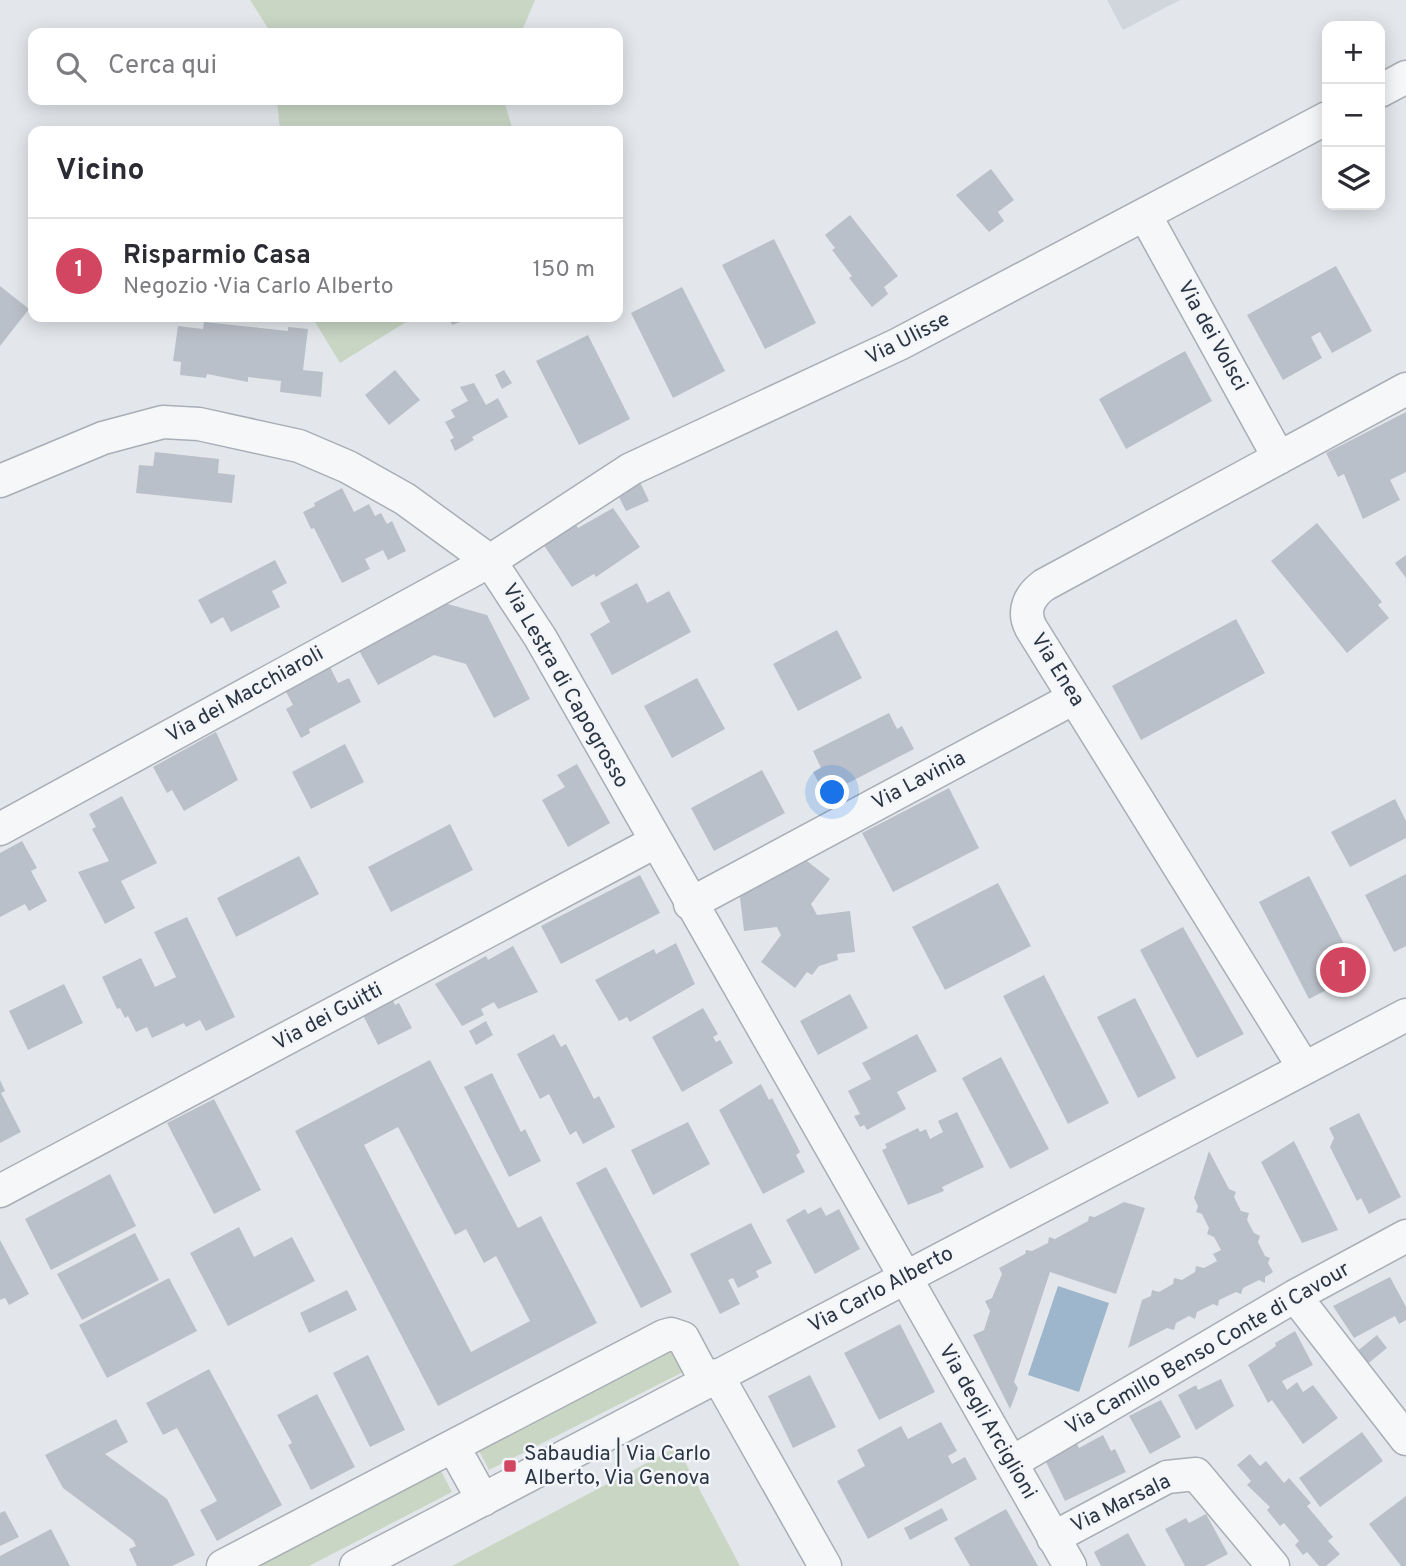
<!DOCTYPE html>
<html lang="it">
<head>
<meta charset="utf-8">
<style>
  body { margin:0; font-family:Overpass,sans-serif; background:#f7f7f7; color:#2b2b33 }
  .controls { position:absolute; right:21px; top:21px; display:grid; overflow:hidden; border-radius:14px; box-shadow:0 4px 18px #0003 }
  .controls button { width:63px; height:63px; display:grid; place-items:center; padding:0; border:0; border-bottom:2px solid #e1e1e2; background:#fff; color:#2b2b33; font:35px sans-serif }
  .you { position:absolute; left:833px; top:793px; width:24px; height:24px; margin:-18px; border:5px solid #fff; border-radius:50%; background:#1a73e8; box-shadow:0 0 0 10px #1a73e833 }
  .badge { display:grid; place-items:center; width:46px; height:46px; border-radius:50%; background:#d34661; color:#fff; font-size:23px; font-weight:700 }
  .pin { position:absolute; translate:-50% -50%; border:4px solid #fff; box-shadow:0 2px 7px #0006 }
  .list { margin:0; padding:0; list-style:none }
  h2 { display:flex; justify-content:space-between; align-items:center; height:91px; margin:0; padding:0 28px; font-size:30px }
  h2 small { font-size:23px; font-weight:400; color:#7c7c81 }
  .list li { display:grid; grid-template-columns:46px 1fr auto; gap:21px; align-items:center; box-sizing:border-box; height:105px; padding:0 28px; border-top:2px solid #e1e1e2 }
  .list b { display:block; font-size:26px; white-space:nowrap }
  .list p { margin:0; font-size:23px; white-space:nowrap; color:#7c7c81 }
  .list em { font-size:23px; font-style:normal; color:#7c7c81 }
  .icon { flex:none; width:38px; height:38px; fill:none; stroke:currentColor; stroke-width:2; stroke-linecap:round; stroke-linejoin:round }
  .map { position:relative; flex:none; width:1406px; height:1566px; overflow:hidden }
  .search { position:absolute; background:#fff; box-shadow:0 4px 18px #0003; left:28px; top:28px; width:595px; height:77px; display:flex; align-items:center; gap:18px; box-sizing:border-box; padding:0 24px; border-radius:14px; color:#7c7c81; font-size:26px }
  .panel { position:absolute; background:#fff; box-shadow:0 4px 18px #0003; left:28px; top:126px; width:595px; height:196px; border-radius:14px }
  .map>svg:first-child { display:block }
  .built { fill:#d1d6dd }
  .green { fill:#c9d6c4 }
  .water { fill:#9db6cc }
  .building { fill:#bac0c9; fill-rule:evenodd }
  .lines { fill:none; stroke-linecap:round; stroke-linejoin:round }
  .minor-casing { stroke:#a8aeb6; stroke-width:35 }
  .minor { stroke:#f6f7f9; stroke-width:32 }
  .poi-dot { fill:#d34661; stroke:#f3f5f9; stroke-width:2.5 }
  .labels { text-anchor:middle; dominant-baseline:central; stroke-width:5; stroke-linejoin:round; paint-order:stroke }
  .street-label { font-size:21px; fill:#2a3544; stroke:#f3f5f9 }
  .poi-label { font-size:21px; fill:#2a3544; stroke:#f3f5f9; text-anchor:start }
</style>
</head>
<body>
<div class="map">
<svg width="1406" height="1566" viewBox="0 0 1406 1566">
  <rect width="100%" height="100%" fill="#e3e7eb"/>
  <path class="built" d="M1107,0H1180L1123,30Z"/>
  <path class="green" d="M250,0H535L521,33H271Z
    M277,100H504L513,131H280Z
    M312,317H414L340,363Z
    M672,1343L685,1371L489,1470L475,1443Z
    M677,1447L740,1566H452Z
    M437,1463L452,1492L309,1566H236Z"/>
  <path class="water" d="M1058,1286L1109,1303L1079,1392L1028,1375Z"/>
  <path class="building" d="M991,169L1014,200L998,212L1004,221L989,232L956,195Z
    M850,215L898,276L884,287L888,294L872,307L849,278L852,276L832,250L835,248L825,235Z
    M774,239L816,323L765,349L722,265Z
    M1336,266L1372,331L1332,353L1320,332L1311,337L1322,358L1283,380L1247,315Z
    M0,286L29,309L0,346Z
    M682,287L725,371L673,398L631,313Z
    M449,317H473L452,325Z
    M204,322L288,331V327L308,329L303,370L323,372L321,397L280,392L281,381L248,377V382L207,374L206,378L180,375L181,362L173,361L178,326L203,329Z
    M588,335L630,419L579,445L536,361Z
    M1185,351L1212,401L1126,449L1099,399Z
    M395,370L420,400L389,425L365,395Z
    M504,370L512,383L502,389L495,375Z
    M474,383L486,405L498,398L508,417L472,437L474,440L455,451L450,440L454,438L445,422L455,417L451,410L468,401L460,387Z
    M1406,412V472L1390,480L1400,500L1363,519L1344,474L1338,477L1326,453Z
    M155,452L219,459L218,473L235,475L232,503L136,493L139,465L153,466Z
    M639,480L649,501L626,511L616,491Z
    M342,488L354,512L369,504L375,516L381,513L387,524L392,521L406,551L388,560L383,550L365,559L370,569L342,583L314,528L311,529L303,512L315,506L314,503Z
    M613,508L640,547L596,577L594,574L572,587L543,544L575,523L578,528Z
    M1317,523L1382,602L1378,605L1389,618L1347,653L1271,561Z
    M1406,555V578L1395,563Z
    M275,560L287,583L272,591L280,607L231,632L223,617L211,624L198,600Z
    M637,583L647,603L669,591L691,632L612,675L590,634L610,622L600,603Z
    M437,601L487,615L530,699L494,718L466,664L434,655L378,685L356,645Z
    M1236,619L1265,673L1141,740L1112,686Z
    M837,630L862,678L798,711L773,664Z
    M330,667L338,683L349,678L361,702L309,729L310,733L301,738L286,709L293,705L285,690Z
    M697,678L725,729L672,758L644,706Z
    M889,713L897,729L902,726L914,749L825,795L813,772L821,768L813,751Z
    M216,732L238,780L184,811L172,790L167,793L153,767Z
    M345,744L364,782L311,809L292,772Z
    M577,764L610,823L568,847L542,800L565,787L557,775Z
    M762,770L785,813L714,851L691,808Z
    M949,788L979,848L893,892L862,833Z
    M122,796L157,863L121,881L135,908L105,924L78,872L109,861L92,829L96,827L89,814Z
    M1395,799L1406,821V838L1350,867L1331,832Z
    M450,824L473,870L391,912L368,867Z
    M22,841L37,868L31,871L47,901L29,911L25,904L0,917V853Z
    M798,854L830,879L811,904L817,915L850,911L855,952L837,954L838,960L819,966L812,975L807,972L795,988L761,962L781,935L777,927L744,931L739,889L757,887L756,880Z
    M299,856L319,894L236,937L217,898Z
    M1406,874V946L1394,952L1365,895Z
    M640,875L660,913L561,964L541,926Z
    M1309,876L1359,973L1309,999L1259,902Z
    M998,883L1031,946L945,990L912,927Z
    M187,917L235,1017L206,1031L200,1020L186,1027L184,1023L152,1038L147,1027L136,1032L128,1016L125,1018L120,1008L117,1009L102,977L141,958L155,987L176,977L154,932Z
    M1183,927L1244,1034L1197,1058L1140,950Z
    M676,943L695,984L630,1022L627,1017L619,1021L595,980L654,949L656,954Z
    M513,946L538,992L498,1009L494,1002L481,1009L484,1015L462,1026L435,984L486,956L488,960Z
    M1044,975L1109,1103L1068,1124L1003,996Z
    M64,984L83,1023L28,1050L9,1011Z
    M389,992L395,1005L399,1003L412,1028L378,1045L359,1007Z
    M850,994L868,1028L818,1055L800,1021Z
    M1135,998L1176,1078L1138,1098L1097,1017Z
    M703,1008L718,1034L713,1037L716,1042L720,1040L733,1063L682,1092L652,1037Z
    M486,1021L493,1035L476,1045L469,1031Z
    M554,1034L561,1047L566,1044L594,1099L599,1096L615,1127L583,1144L576,1131L570,1135L549,1094L540,1099L517,1054Z
    M917,1034L937,1071L897,1092L906,1109L867,1130L864,1125L860,1127L854,1116L860,1114L848,1091L871,1079L862,1063Z
    M1001,1057L1049,1149L1010,1169L962,1078Z
    M430,1060L518,1228L541,1216L597,1323L438,1406L295,1131ZM398,1127L455,1235L466,1229L484,1263L496,1256L530,1321L471,1352L364,1145Z
    M492,1073L521,1132L525,1129L541,1161L509,1177L464,1087Z
    M0,1080L5,1091L1,1093L21,1132L0,1143Z
    M761,1084L769,1100L772,1098L800,1152L796,1155L805,1172L763,1194L719,1110Z
    M214,1099L261,1190L214,1214L167,1123Z
    M957,1112L984,1167L942,1187L944,1191L908,1205L882,1150L887,1148L885,1144L918,1128L920,1132L926,1129L930,1139L943,1132L938,1121Z
    M1359,1113L1401,1197L1369,1214L1361,1198L1357,1201L1330,1147L1334,1138L1329,1128Z
    M688,1122L710,1164L653,1195L631,1150Z
    M1294,1141L1338,1230L1302,1243L1261,1162Z
    M1209,1151L1229,1189L1236,1192L1234,1197L1241,1211L1249,1213L1247,1220L1254,1233L1260,1236L1258,1242L1265,1256L1270,1258L1268,1263L1273,1272L1265,1277V1283L1259,1280L1243,1288L1241,1294L1236,1292L1219,1300L1218,1306L1213,1304L1197,1312L1195,1319L1189,1316L1176,1323L1174,1330L1167,1328L1128,1348L1142,1300L1151,1296L1152,1290L1159,1292L1173,1284L1174,1278L1182,1280L1195,1272L1196,1266L1204,1268L1217,1261L1213,1254L1221,1250L1214,1237L1207,1234L1209,1228L1202,1214L1196,1212L1198,1206L1194,1198Z
    M606,1167L672,1292L641,1308L576,1183Z
    M110,1174L136,1226L51,1270L25,1219Z
    M1124,1202L1145,1208L1116,1294L1050,1272L1014,1382L1018,1388L1010,1409L973,1335L984,1330L990,1311L985,1301L992,1298L1002,1274L999,1268L1025,1254L1026,1250L1032,1251L1048,1243L1049,1237L1055,1239L1088,1221L1089,1216L1095,1217Z
    M821,1207L826,1216L839,1209L860,1249L815,1274L786,1220L805,1209L808,1214Z
    M751,1223L772,1263L756,1271L759,1277L738,1288L733,1278L728,1280L740,1304L720,1314L690,1254Z
    M239,1227L254,1257L292,1237L315,1281L228,1326L190,1253Z
    M135,1233L159,1280L82,1320L57,1274Z
    M0,1240L29,1294L9,1305L5,1298L0,1300Z
    M1390,1277L1406,1307V1320L1399,1324L1395,1316L1354,1338L1333,1306Z
    M169,1278L197,1331L107,1378L79,1325Z
    M347,1290L357,1310L309,1333L300,1313Z
    M900,1324L935,1392L879,1420L844,1353Z
    M1295,1331L1313,1365L1282,1381L1287,1390L1297,1382L1303,1392L1313,1385L1338,1418L1303,1444L1272,1400L1268,1403L1248,1365L1276,1346L1275,1343Z
    M1377,1335L1387,1348L1365,1366L1355,1353Z
    M368,1355L405,1430L370,1447L333,1373Z
    M209,1369L282,1505L217,1541L200,1510L217,1501L177,1428L163,1435L146,1403Z
    M810,1375L836,1427L793,1448L768,1396Z
    M1221,1379L1234,1406L1196,1430L1178,1395L1196,1385L1198,1390Z
    M317,1394L355,1467L311,1490L288,1445L292,1443L277,1415Z
    M1161,1400L1181,1437L1150,1454L1129,1416Z
    M116,1419L128,1442L105,1454L167,1499L195,1555L172,1566H137L129,1549L136,1546L133,1540L63,1488L45,1455Z
    M941,1422L957,1451L948,1456L952,1464L965,1457L977,1479L868,1539L837,1481L865,1466L857,1450L901,1426L908,1439Z
    M1362,1432L1383,1461L1320,1507L1299,1478Z
    M1103,1435L1111,1451L1115,1449L1126,1472L1065,1501L1044,1458L1076,1442L1079,1448Z
    M1250,1454L1260,1466L1266,1461L1284,1483L1289,1478L1311,1503L1307,1506L1333,1537L1328,1541L1340,1554L1326,1566H1319L1307,1552L1303,1555L1295,1545L1299,1541L1284,1523L1280,1526L1267,1510L1270,1507L1247,1485L1251,1481L1237,1465Z
    M1406,1496V1566H1401L1369,1524Z
    M942,1508L948,1520L910,1540L904,1528Z
    M1006,1509L1038,1566H970L954,1538Z
    M5,1511L19,1537L0,1546V1513Z
    M1206,1514L1228,1554L1205,1566H1185L1165,1529L1186,1518L1189,1523Z
    M51,1529L70,1566H0V1556Z
    M1128,1533L1146,1566H1101L1094,1552Z"/>
  <g class="lines">
    <defs>
      <path id="minor" d="M1380,91L1406,77
        M1145,215L1279,458
        M0,481L103,438L163,422L199,424L299,446L348,467L405,499L490,561L540,637L1070,1566
        M0,829L490,561L631,469L899,344L1327,118
        M690,904L1074,698
        M1304,1068L1031,628C1022,611 1029,596 1044,585L1406,389
        M0,1191L655,842
        M1295,1296L1406,1439
        M717,1375L825,1566
        M453,1446L483,1500
        M1011,1463L1295,1296L1406,1236
        M1053,1538L1167,1477L1196,1474L1273,1566
        M223,1566L664,1336L671,1334L683,1338L706,1381
        M356,1566L1406,1015"/>
    </defs>
    <use href="#minor" class="minor-casing"/>
    <use href="#minor" class="minor"/>
  </g>
  <rect class="poi-dot" x="503" y="1459" width="14" height="14" rx="3.5"/>
  <g class="labels">
    <g class="street-label">
      <text transform="translate(1212 336) rotate(61)">Via dei Volsci</text>
      <text transform="translate(908 339) rotate(-27)">Via Ulisse</text>
      <text transform="translate(1057 670) rotate(58)">Via Enea</text>
      <text transform="translate(565 686) rotate(60)">Via Lestra di Capogrosso</text>
      <text transform="translate(245 695) rotate(-29)">Via dei Macchiaroli</text>
      <text transform="translate(919 781) rotate(-28)">Via Lavinia</text>
      <text transform="translate(328 1017) rotate(-28)">Via dei Guitti</text>
      <text transform="translate(881 1290) rotate(-28)">Via Carlo Alberto</text>
      <text transform="translate(1208 1349) rotate(-30)">Via Camillo Benso Conte di Cavour</text>
      <text transform="translate(987 1422) rotate(60)">Via degli Arciglioni</text>
      <text transform="translate(1121 1504) rotate(-26)">Via Marsala</text>
    </g>
    <g class="poi-label">
      <text x="524" y="1454">Sabaudia | Via Carlo<tspan x="524" dy="24">Alberto, Via Genova</tspan></text>
    </g>
  </g>
</svg>
<div class="controls">
<button>+</button>
<button>−</button>
<button><svg class="icon" aria-label="layers" viewBox="0 0 24 24"><path d="M12 4l9 5-9 5-9-5zM3 14l9 5 9-5"/></svg></button>
</div>
<div class="you"></div>
<div class="pin badge" style="left:1343px;top:970px">1</div>
<div class="search"><svg class="icon" aria-label="search" viewBox="0 0 24 24"><circle cx="10" cy="10" r="6"/><path d="M15 15l6 6"/></svg>Cerca qui</div>
<section class="panel">
<h2>Vicino<small></small></h2>
<ul class="list">
<li><span class="badge">1</span><div><b>Risparmio Casa</b><p>Negozio · Via Carlo Alberto</p></div><em>150 m</em></li>
</ul>
</section>
</div>
</body>
</html>
